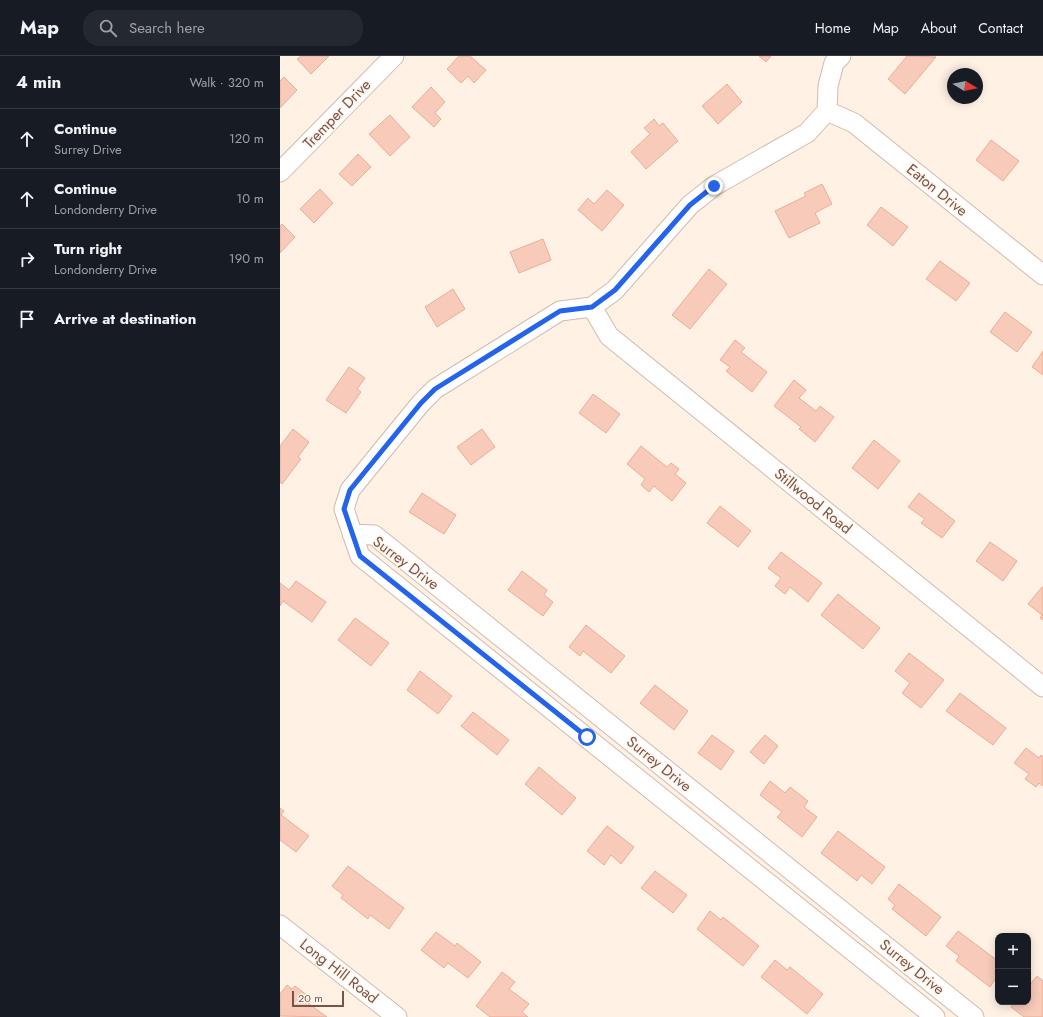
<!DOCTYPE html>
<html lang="en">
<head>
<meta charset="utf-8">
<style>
  body { margin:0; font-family:Jost,sans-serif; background:#242831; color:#f1f3f6 }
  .controls { position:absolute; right:12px; bottom:12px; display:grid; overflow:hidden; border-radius:8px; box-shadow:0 2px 10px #0003 }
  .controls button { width:36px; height:36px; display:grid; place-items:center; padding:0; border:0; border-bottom:1px solid #363941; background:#171b24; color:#f1f3f6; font:20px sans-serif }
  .compass { position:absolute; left:667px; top:12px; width:36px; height:36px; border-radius:50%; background:#171b24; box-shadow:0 2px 10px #0003; rotate:100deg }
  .scale { position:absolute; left:12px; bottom:10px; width:52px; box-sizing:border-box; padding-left:4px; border:2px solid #7b5346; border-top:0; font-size:11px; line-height:14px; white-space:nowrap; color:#7b5346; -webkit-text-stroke:3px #fff6ed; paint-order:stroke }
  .stop { position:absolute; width:12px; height:12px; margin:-9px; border:3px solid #2563eb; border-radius:50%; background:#fff }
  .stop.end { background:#2563eb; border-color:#fff; box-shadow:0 1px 4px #0008 }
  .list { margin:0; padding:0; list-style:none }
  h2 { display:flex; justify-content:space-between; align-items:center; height:52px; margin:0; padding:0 16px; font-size:17px }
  h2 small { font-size:13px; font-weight:400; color:#9ea1a6 }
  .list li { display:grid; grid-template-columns:26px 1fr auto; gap:12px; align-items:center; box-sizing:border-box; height:60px; padding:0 16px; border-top:1px solid #363941 }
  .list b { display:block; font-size:15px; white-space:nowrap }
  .list p { margin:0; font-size:13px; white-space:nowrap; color:#9ea1a6 }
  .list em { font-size:13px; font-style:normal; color:#9ea1a6 }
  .icon { flex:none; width:22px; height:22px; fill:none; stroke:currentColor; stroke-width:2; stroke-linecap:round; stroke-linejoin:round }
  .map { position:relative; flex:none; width:763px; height:961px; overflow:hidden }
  header { display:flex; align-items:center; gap:24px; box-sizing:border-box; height:56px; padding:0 20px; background:#171b24; border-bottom:1px solid #363941 }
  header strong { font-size:19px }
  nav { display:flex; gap:22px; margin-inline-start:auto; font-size:14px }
  .search { width:280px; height:36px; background:#242831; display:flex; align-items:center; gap:10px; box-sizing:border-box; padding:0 14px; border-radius:16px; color:#9ea1a6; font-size:15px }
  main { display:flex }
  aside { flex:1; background:#171b24 }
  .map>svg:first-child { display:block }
  .building { fill:#f7cab9; stroke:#ecad97 }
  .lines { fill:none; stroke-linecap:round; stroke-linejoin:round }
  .minor-casing { stroke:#d4b9ac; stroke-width:21 }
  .minor { stroke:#fff; stroke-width:19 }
  .route { stroke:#2563eb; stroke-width:5 }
  .labels { text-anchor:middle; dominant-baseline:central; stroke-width:3; stroke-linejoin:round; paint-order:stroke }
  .street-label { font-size:15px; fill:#7b5346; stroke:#fff6ed }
</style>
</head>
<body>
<header>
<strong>Map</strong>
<div class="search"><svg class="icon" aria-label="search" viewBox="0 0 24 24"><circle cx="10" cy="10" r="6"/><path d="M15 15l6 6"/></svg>Search here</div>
<nav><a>Home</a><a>Map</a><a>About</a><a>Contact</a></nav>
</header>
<main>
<aside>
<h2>4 min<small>Walk · 320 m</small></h2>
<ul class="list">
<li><svg class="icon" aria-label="ahead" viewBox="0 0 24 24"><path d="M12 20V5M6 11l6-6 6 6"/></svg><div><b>Continue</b><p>Surrey Drive</p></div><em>120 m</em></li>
<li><svg class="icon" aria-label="ahead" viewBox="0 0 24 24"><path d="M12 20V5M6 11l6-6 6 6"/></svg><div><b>Continue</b><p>Londonderry Drive</p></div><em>10 m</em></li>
<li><svg class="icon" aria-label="right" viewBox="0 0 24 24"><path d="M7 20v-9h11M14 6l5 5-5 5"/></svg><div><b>Turn right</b><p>Londonderry Drive</p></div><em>190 m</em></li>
<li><svg class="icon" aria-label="arrive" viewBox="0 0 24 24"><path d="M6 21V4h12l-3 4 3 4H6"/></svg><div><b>Arrive at destination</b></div></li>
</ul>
</aside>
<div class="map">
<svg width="763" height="961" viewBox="0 0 763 961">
  <rect width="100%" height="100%" fill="#fff1e4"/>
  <path class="building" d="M21,0H49L31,18L17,3Z
    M179,0H190L206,14L194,27L188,20L181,27L167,13Z
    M479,0H491L486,6Z
    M627,0L656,1L625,38L608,23Z
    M4,21L17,34L0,52V25Z
    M447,28L462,46L438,68L422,50Z
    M151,31L165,46L155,57L161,63L154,71L132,51Z
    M110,59L130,81L110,100L89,78Z
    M374,63L379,70L383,67L398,85L366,113L351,96L370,78L364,72Z
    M711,84L739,105L723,125L696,104Z
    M78,98L91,111L72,130L59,118Z
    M542,128L552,148L535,157L540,167L509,182L495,155L526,140L524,137Z
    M40,133L53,147L34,167L20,153Z
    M327,134L344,149L322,175L298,154L308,142L314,148Z
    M601,151L628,171L613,190L587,169Z
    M2,168L15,181L0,197V170Z
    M263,183L271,204L239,217L230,196Z
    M660,205L690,227L676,245L646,223Z
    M429,213L447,228L410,273L392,259Z
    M173,233L185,253L157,271L145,251Z
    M725,256L752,276L737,296L710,276Z
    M455,284L465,292L461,296L487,316L472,336L446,315L450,311L440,304Z
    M763,295V319L752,311Z
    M69,311L85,322L77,333L81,336L66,357L46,344Z
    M514,324L526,334L519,342L536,355L540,350L554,361L535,386L519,373L521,371L494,350Z
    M313,338L340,358L326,377L299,357Z
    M13,373L29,386L18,401L21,403L2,428L0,426V390Z
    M202,373L215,391L191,409L177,391Z
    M594,384L620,405L598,433L572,412Z
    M361,390L387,411L391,407L399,413L395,418L406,427L392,445L374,430L369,436L361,429L365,423L347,408Z
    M142,437L176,459L164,478L129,456Z
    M639,437L675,465L662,482L641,467L645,463L628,451Z
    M440,450L471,475L458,491L427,467Z
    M710,486L737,505L723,525L696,505Z
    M501,496L542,527L528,546L510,531L505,538L495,530L501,522L488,512Z
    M242,515L267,534L264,539L273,546L263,560L228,534Z
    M16,525L46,546L32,566L3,545L0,550V527L9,534Z
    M762,531H763V564L760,562L762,559L748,548Z
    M558,538L600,572L583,593L541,559Z
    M75,562L109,587L91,610L58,584Z
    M306,569L345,600L331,617L303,595L300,600L289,591Z
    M629,597L664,624L641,652L622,637L630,627L615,615Z
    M140,615L172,640L158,658L127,634Z
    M375,629L408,655L394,674L360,647Z
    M680,637L726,672L713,689L666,655Z
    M193,656L229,684L217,699L181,670Z
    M432,679L454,695L441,714L418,697Z
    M485,679L498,690L484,708L470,696Z
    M746,692L759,702L761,699L763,701V730L759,727L756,731L745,723L749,718L734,707Z
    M259,711L296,742L282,759L245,728Z
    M490,725L505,737L510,731L528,745L524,751L537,761L522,781L497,761L502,756L480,739Z
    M0,752L4,755L1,759L29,780L16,796L0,784Z
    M327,770L354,791L341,808L331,799L324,809L307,795Z
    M558,775L605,811L592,828L581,819L577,825L541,797Z
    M68,810L124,852L109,873L90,859L88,863L61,842L63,839L52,830Z
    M375,815L407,839L393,857L361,832Z
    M619,828L661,861L646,880L612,853L615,849L608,843Z
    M430,855L441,864L443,861L479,890L463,910L417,873Z
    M678,875L718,905V919L710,931L676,905L679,900L666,890Z
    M156,876L175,890L177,887L201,906L188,922L168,907L164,912L141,894Z
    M495,904L507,914L510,911L543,938L527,958L481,921Z
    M222,916L235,926L229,933L249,948L242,956L248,961H210L196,950Z
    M757,920L763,925V961H744L731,951L735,946H748V931Z
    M7,929L12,933L15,930L32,943L28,947L47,961L0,960V938Z"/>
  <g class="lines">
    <defs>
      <path id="minor" d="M561,0L554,7L548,30L547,55L527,77L434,130L410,149L335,234L312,251L280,255L155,333L141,347L70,434L64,453L80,500L655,961
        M547,55L574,67L763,219
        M0,116L114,0
        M312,251L329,280L763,631
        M72,478L94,479L694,961
        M0,869L117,961"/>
    </defs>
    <use href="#minor" class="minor-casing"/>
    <use href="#minor" class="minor"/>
  </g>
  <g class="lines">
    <path class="route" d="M307,681L80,500L64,453L70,434L141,347L155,333L280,255L312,251L335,234L410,149L434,130"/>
  </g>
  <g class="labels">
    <g class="street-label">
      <text transform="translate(57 58) rotate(-46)">Tremper Drive</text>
      <text transform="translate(657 134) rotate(39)">Eaton Drive</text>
      <text transform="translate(533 445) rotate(39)">Stillwood Road</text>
      <text transform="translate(126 507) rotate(37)">Surrey Drive</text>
      <text transform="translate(379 708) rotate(39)">Surrey Drive</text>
      <text transform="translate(632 911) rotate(39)">Surrey Drive</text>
      <text transform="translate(59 915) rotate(38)">Long Hill Road</text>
    </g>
  </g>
</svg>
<div class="controls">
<button>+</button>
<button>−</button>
</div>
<svg class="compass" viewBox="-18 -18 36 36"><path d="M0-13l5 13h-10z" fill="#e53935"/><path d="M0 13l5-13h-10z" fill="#9ea1a6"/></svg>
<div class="scale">20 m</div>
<div class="stop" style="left:307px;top:681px"></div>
<div class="stop end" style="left:434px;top:130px"></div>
</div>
</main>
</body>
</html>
